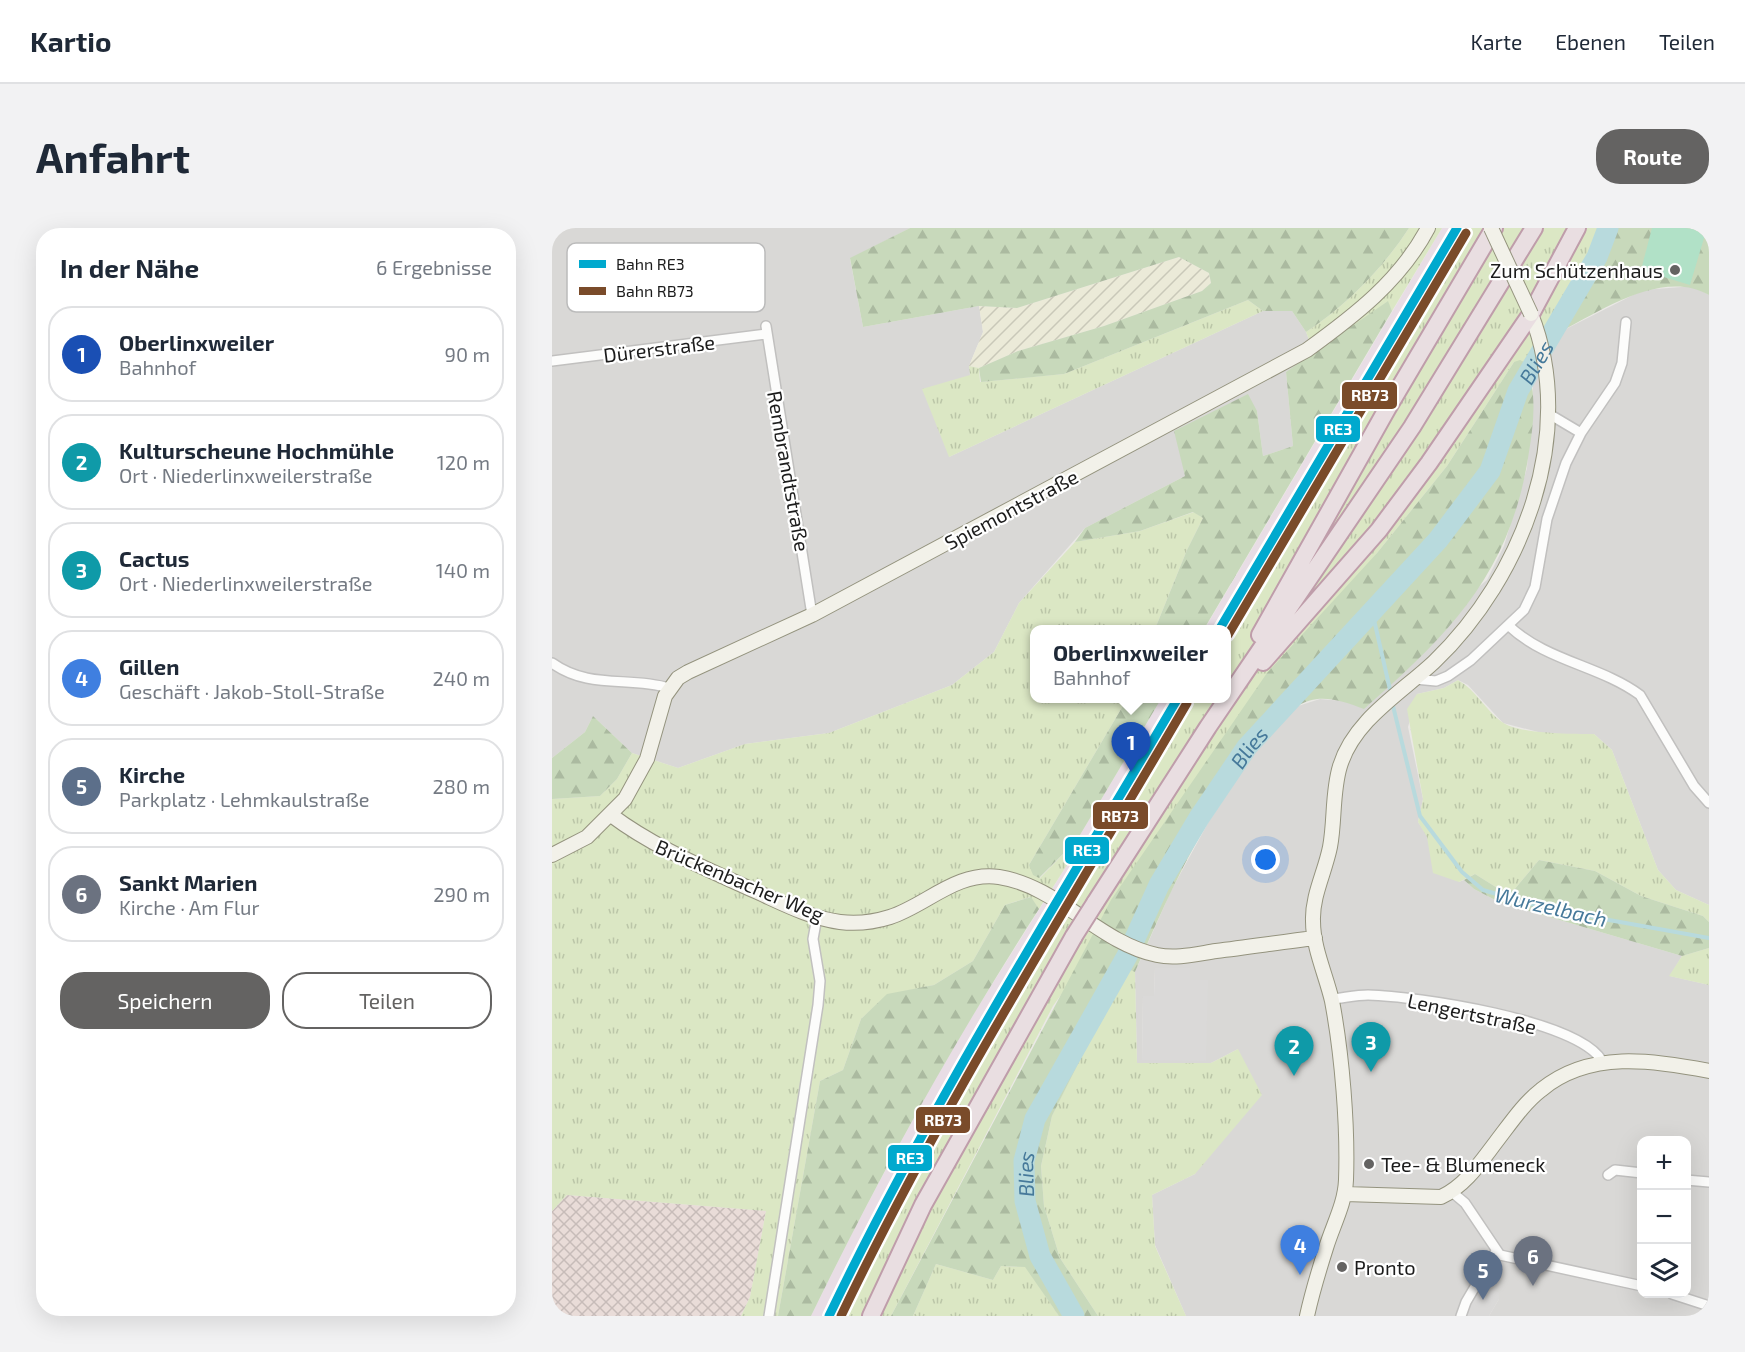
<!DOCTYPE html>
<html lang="de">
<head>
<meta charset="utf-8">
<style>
  body { margin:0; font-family:"Exo 2",sans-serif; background:#f2f2f3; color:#1f2937 }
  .controls { position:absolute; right:18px; bottom:18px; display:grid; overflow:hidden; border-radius:12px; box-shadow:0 6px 24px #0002 }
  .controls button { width:54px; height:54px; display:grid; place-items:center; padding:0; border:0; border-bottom:2px solid #e0e1e3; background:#fff; color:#1f2937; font:30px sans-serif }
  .you { position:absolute; left:714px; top:632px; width:21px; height:21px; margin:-15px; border:4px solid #fff; border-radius:50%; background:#1a73e8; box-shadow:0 0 0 9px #1a73e833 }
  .badge { display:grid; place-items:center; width:39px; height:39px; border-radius:50%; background:#646362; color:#fff; font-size:20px; font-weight:700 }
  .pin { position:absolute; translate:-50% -50px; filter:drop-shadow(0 2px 3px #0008) }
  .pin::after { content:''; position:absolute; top:32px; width:21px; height:18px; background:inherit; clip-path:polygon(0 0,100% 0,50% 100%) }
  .popup { position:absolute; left:478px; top:397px; width:201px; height:78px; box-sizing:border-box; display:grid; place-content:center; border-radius:12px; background:#fff; filter:drop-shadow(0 2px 4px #0005); font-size:20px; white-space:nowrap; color:#747a83 }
  .popup b { font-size:22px; color:#1f2937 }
  .popup::after { content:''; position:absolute; left:50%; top:100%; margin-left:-12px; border:12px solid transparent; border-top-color:#fff }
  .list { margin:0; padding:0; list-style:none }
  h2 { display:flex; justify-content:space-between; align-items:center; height:78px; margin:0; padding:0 24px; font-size:26px }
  h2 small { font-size:20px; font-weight:400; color:#747a83 }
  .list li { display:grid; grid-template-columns:39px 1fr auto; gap:18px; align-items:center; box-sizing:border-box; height:96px; margin:0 12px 12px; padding:0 12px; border:2px solid #e0e1e3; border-radius:24px }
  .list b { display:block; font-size:22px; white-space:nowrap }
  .list p { margin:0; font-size:20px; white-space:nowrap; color:#747a83 }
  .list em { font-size:20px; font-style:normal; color:#747a83 }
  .actions { display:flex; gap:12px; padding:18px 24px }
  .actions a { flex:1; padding:14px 0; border:2px solid #646362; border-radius:24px; text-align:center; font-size:21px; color:#646362 }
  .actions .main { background:#646362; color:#fff }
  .icon { flex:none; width:33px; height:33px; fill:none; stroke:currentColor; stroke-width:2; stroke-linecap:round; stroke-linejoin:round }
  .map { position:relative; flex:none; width:1157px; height:1088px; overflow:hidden; border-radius:24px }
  header { display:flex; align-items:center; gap:36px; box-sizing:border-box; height:84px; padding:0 30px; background:#fff; border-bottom:2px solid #e0e1e3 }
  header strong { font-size:28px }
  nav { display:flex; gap:33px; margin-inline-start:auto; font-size:21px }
  .intro { display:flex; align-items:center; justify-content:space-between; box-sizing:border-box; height:144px; padding:0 36px }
  h1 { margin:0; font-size:42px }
  .button { padding:15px 27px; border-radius:24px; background:#646362; color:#fff; font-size:21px; font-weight:700 }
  main { display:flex; gap:36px; padding:0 36px }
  aside { flex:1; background:#fff; border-radius:24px; box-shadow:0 6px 24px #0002 }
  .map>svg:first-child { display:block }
  .residential { fill:#d9d8d6; fill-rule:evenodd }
  .industrial { fill:#e8dde5 }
  .military { fill:url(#military-cross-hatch) }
  .farmland { fill:url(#farmland-furrows) }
  .grass { fill:url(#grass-tufts) }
  .forest { fill:url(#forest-firs) }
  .pitch { fill:#b1e1c7 }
  .parking { fill:#dad9d8 }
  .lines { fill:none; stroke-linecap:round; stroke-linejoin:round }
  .stream { stroke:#b8dadd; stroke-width:4 }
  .river { stroke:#b8dadd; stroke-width:21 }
  .street-casing { stroke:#c1c0bf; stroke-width:12 }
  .secondary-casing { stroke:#94937e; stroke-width:16 }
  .highway-casing { stroke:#bf9daa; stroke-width:20 }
  .street { stroke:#fcfcfb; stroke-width:9 }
  .secondary { stroke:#f2f1e9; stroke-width:14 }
  .highway { stroke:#e9dee1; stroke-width:16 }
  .secondary-bridge-casing { stroke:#94937e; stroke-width:16; stroke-linecap:butt }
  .highway-bridge-casing { stroke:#bf9daa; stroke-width:20; stroke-linecap:butt }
  .secondary-bridge { stroke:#f2f1e9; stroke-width:14 }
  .highway-bridge { stroke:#e9dee1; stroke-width:16 }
  .rail-1-casing { stroke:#fff; stroke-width:14 }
  .rail-2-casing { stroke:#fff; stroke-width:14 }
  .rail-1 { stroke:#00a9ce; stroke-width:9 }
  .rail-2 { stroke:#7a4b2a; stroke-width:9 }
  .poi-dot { fill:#646362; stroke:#fff; stroke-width:2 }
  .labels { text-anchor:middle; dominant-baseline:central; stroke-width:4.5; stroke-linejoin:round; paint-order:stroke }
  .poi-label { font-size:20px; fill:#1c1c1c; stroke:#fff; text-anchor:start }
  .street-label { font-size:20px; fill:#1c1c1c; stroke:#fff }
  .water-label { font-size:21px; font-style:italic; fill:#46799a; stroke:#fff }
  .key { fill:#fff; stroke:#bbb; stroke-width:1.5 }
  .key-label { font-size:16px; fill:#1c1c1c }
  .line-badge { stroke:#fff; stroke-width:2 }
  .badge-label { font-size:16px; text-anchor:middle; font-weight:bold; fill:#fff }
</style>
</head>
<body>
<header>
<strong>Kartio</strong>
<nav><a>Karte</a><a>Ebenen</a><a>Teilen</a></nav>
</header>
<div class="intro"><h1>Anfahrt</h1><a class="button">Route</a></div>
<main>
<aside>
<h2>In der Nähe<small>6 Ergebnisse</small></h2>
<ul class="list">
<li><span class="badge" style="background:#1a4fb4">1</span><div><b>Oberlinxweiler</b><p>Bahnhof</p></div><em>90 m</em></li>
<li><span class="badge" style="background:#0f9aa8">2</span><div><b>Kulturscheune Hochmühle</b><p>Ort · Niederlinxweilerstraße</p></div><em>120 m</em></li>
<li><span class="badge" style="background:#0f9aa8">3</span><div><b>Cactus</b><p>Ort · Niederlinxweilerstraße</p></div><em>140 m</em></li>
<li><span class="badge" style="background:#3f7fe0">4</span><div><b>Gillen</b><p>Geschäft · Jakob-Stoll-Straße</p></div><em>240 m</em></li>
<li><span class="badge" style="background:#5c6f8a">5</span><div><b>Kirche</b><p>Parkplatz · Lehmkaulstraße</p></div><em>280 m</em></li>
<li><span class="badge" style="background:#6b7280">6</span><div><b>Sankt Marien</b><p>Kirche · Am Flur</p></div><em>290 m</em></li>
</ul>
<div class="actions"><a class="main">Speichern</a><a>Teilen</a></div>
</aside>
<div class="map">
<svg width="1157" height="1088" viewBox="0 0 1157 1088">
  <defs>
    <pattern id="military-cross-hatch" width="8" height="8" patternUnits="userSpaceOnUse" patternTransform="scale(1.5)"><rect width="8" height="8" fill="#e9dcd8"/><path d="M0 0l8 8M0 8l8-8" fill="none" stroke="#c7bcb9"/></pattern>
    <pattern id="farmland-furrows" width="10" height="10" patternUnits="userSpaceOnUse" patternTransform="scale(1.5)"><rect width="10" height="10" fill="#ebead8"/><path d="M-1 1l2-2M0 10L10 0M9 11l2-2" fill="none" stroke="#c9c8b9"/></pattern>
    <pattern id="grass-tufts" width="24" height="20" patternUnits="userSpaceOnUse" patternTransform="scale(1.5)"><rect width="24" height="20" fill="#dbe7c4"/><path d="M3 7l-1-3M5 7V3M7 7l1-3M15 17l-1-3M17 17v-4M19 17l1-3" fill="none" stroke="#bbc6a8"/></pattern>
    <pattern id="forest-firs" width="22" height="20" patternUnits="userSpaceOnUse" patternTransform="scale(1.5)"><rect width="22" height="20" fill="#c8d9bb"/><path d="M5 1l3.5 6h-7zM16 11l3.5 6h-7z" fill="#abbaa0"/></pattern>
  </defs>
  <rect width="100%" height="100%" fill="#eae8e5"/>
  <path class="residential" d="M0,0H358L298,31L311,99L427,78L431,104L417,138L418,147L397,229L711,83H740L754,104L763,127L734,144L741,218L711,228L705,183L633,248L533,300L467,375L442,424L400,457L277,505L193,516L126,540L80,525L41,488L33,504L0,530Z
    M1142,58L1157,67V677L1124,662L1106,642L1060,522L1042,506H994L951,495L916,457L906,452L892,460L865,466L856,499L871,571L866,594L907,654L912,652L922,661L947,674L1130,728L1118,748L1157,757V1088H937L947,1071L909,1088H634L603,1017L600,967L643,946L686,821L659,835H585L583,744L619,663L656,595L703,524L746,478L768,471L791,473L935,352L952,318L975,240L981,160L977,134L1004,106L1091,62ZM603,740L638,752H655L590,832L591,768L602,769ZM1090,912H1134V1066H1090Z"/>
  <path class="industrial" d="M890,0H911L674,401L652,402Z
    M609,471H634L547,618L544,617L380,906L287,1088H259L301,1003L392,833L529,615L525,612Z"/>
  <path class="military" d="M15,967L214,983L198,1069L189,1088H0V983Z"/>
  <path class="farmland" d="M627,29L657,45L659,55L650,63L552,98L466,123L427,140L417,138L431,104L427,78L465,80Z"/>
  <path class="grass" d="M857,0H890L840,83L835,74L763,127L754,104C794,78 831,40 857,0Z
    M911,0H1051L1001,94L1004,106L978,134L980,150L974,135L962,134L895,238L825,325L501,778L339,1088H287L380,906L544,616L547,618L634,471L675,470L674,401Z
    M696,72L711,83L397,229L370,161L418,147L417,138L427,140L428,154L512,146Z
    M642,284L651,290L635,322L603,401L483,402V470L575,471L477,637L488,650L525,612L529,615L487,681L478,669L453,677L421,733L382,757L335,767L309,791L291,842L268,853L226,1088H189L198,1069L214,983L15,967L0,983V571L48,568L65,551L80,525L126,540L193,516L277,505L400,457L442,424L467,375L523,314L588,303Z
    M906,452C924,462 933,482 950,494C965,506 1022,506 1042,506L1060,522L1106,642L1124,662L1157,677V694L1151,688L1089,668L1043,643L987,632L962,662L947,661L923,646L907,654L881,645L875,609L866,594L871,571L855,481L865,466L892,460Z
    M1157,720V757L1117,748L1130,728Z
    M574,739L583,744L585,835H659L686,821L710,867L643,946L600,967L603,1018L634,1088H546L508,1030L492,978L489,938L500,888Z
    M384,1036L441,1052L449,1038L474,1039L507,1088H361Z"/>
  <path class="forest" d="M358,0H857C831,40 794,78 754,104L740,83H711L696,72L512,146L429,154L427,140L466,123L552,98L650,63L659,55L657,45L627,29L465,80L427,78L311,99L298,30Z
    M1051,0H1157V67C1110,40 1047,84 1004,106L1001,94L1009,75Z
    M836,73L840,83L652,401H603L635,322L651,290L641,284L588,303L523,314L533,300L633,248L622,203L696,166L705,183L711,228L741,218L734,144Z
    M968,132L974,135C985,165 982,193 977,224C959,345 899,404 812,481C791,473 766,464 746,478C738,483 731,494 724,501C660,569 620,659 583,744L574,740L500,888L489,938L492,978L508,1030L546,1088H507L473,1039L449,1038L441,1052L384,1036L361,1088H339L559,672L715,445L825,325L895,238L962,134Z
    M575,471H609L525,612L487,650L481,647L477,637Z
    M41,488L80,525L65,551L48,568L0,571V530L33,504Z
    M987,632L1043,643L1089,668L1151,688L1157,694V720L1130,728L947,674L922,661L912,652L923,646L947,661L962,662Z
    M479,669L487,681C402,813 327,948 259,1088H226L268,853L291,842L309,791L335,766L382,757L421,733L453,677Z"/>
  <path class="pitch" d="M1100,0H1155L1138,57L1089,42Z"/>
  <path class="parking" d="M603,740H638V752H656L654,833L590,832L591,768H602Z
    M925,1054L947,1065V1071L937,1088H909Z"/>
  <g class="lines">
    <path class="stream" d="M820,383L839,466
      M840,474L868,588L910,644L931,662L996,681L1157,710"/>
    <path class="river" id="s1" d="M522,1088L488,1028L473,973L472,933L483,891L575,728L607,657L647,590L695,519L886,312L938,243L966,163L1045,29L1056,0"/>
    <defs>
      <path id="street" d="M214,98L260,387
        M0,133L214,106
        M997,186L1029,205
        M957,398C994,433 1049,438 1088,467L1142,558L1157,575
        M0,435C38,462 76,448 117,460
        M863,451L884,453L896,448L919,432L972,382L983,359L995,291L1014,235L1029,205L1063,155L1070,135L1074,94
        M779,771C791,770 804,767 816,767C863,768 1027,792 1050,833
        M1056,947L1063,942L1090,945
        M1134,952L1157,954
        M900,964L913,975L948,1027L1090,1058
        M1120,1066L1157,1078
        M217,1088L266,777L268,753L261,711L265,689
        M909,1088L914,1074L944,1023"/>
      <path id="secondary" d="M59,587C103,620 153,640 203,663C230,675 258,690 288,694C304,696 322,694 338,689C375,677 404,643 447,649C506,658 547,715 605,727C624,731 644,726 664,723C697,719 730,714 763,710
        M0,627L35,609L73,571L95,531L113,468L126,450L136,444L260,387L755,122C802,88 848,53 876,0
        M793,966L889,969C913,958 928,935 944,914C958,896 971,876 989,862C1037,822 1101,832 1157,843
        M755,1088C760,1065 767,1042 774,1020C781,997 793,976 794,952C796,898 790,826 780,773C774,747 761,720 761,693C760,668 773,644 778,619C783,593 780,564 788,538C802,492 849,465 882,434C971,349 1026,205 979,86"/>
      <path id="highway" d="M708,407L835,181L942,0
        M711,434L827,302L877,235L979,86L1025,0
        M543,675L656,499L860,199L982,0
        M319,1088L371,977L522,708"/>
    </defs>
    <use href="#street" class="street-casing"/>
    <use href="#secondary" class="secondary-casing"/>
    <use href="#highway" class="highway-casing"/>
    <use href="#street" class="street"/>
    <use href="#secondary" class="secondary"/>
    <use href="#highway" class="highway"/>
    <defs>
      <path id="secondary-bridge" d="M939,0L979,86"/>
      <path id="highway-bridge" d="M522,708L543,675"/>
    </defs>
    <use href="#secondary-bridge" class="secondary-bridge-casing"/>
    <use href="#highway-bridge" class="highway-bridge-casing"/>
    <use href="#secondary-bridge" class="secondary-bridge"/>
    <use href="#highway-bridge" class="highway-bridge"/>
    <defs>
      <path id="rail-1" d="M667,402L905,0
        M277,1088C379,875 506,674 626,470"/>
      <path id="rail-2" d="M676,407L914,5
        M289,1088C390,877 517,677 635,475"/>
    </defs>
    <use href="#rail-1" class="rail-1-casing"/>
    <use href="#rail-2" class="rail-2-casing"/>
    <use href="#rail-1" class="rail-1"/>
    <use href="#rail-2" class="rail-2"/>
  </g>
  <g class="poi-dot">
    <circle cx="1123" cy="42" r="6"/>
    <circle cx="817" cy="936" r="6"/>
    <circle cx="790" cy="1039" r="6"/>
  </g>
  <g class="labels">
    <g class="poi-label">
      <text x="1111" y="42" text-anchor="end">Zum Schützenhaus</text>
      <text x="829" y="936">Tee- &amp; Blumeneck</text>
      <text x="802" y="1039">Pronto</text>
    </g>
    <g class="street-label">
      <text transform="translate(107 120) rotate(-7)">Dürerstraße</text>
      <text transform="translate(237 243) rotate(80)">Rembrandtstraße</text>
      <text transform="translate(459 281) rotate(-28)">Spiemontstraße</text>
      <text transform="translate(188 652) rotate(23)">Brückenbacher Weg</text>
      <text transform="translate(920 785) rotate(12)">Lengertstraße</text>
    </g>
    <g class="water-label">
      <text stroke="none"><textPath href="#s1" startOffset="1125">Blies</textPath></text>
      <text stroke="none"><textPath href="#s1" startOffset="639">Blies</textPath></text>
      <text transform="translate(999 678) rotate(13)">Wurzelbach</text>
      <text stroke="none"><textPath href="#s1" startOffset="153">Blies</textPath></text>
    </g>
  </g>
  <rect x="15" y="15" width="198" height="69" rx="9" class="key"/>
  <rect x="27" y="32" width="27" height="8" fill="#00a9ce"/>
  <rect x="27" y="59" width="27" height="8" fill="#7a4b2a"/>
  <g class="key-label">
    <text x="64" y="42">Bahn RE3</text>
    <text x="64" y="69">Bahn RB73</text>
  </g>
  <g class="line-badge">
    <rect x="789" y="153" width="57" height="29" rx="6" fill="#7a4b2a"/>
    <rect x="763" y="187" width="46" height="28" rx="6" fill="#00a9ce"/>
    <rect x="540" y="573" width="57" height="29" rx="6" fill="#7a4b2a"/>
    <rect x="512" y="608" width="46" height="29" rx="6" fill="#00a9ce"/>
    <rect x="363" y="878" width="56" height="28" rx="6" fill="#7a4b2a"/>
    <rect x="335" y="916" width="46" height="28" rx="6" fill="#00a9ce"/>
  </g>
  <g class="badge-label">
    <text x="818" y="173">RB73</text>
    <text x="786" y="207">RE3</text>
    <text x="568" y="594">RB73</text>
    <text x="535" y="628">RE3</text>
    <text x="391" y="898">RB73</text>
    <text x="358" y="936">RE3</text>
  </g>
</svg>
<div class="controls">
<button>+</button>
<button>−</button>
<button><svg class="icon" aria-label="layers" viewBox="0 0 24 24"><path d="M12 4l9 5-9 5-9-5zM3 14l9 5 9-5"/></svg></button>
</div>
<div class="you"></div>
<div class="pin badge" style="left:579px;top:544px;background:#1a4fb4">1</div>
<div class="popup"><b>Oberlinxweiler</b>Bahnhof</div>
<div class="pin badge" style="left:742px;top:848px;background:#0f9aa8">2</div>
<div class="pin badge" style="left:819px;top:844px;background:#0f9aa8">3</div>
<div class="pin badge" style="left:748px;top:1047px;background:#3f7fe0">4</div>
<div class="pin badge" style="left:931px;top:1072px;background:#5c6f8a">5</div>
<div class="pin badge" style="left:981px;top:1058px;background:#6b7280">6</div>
</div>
</main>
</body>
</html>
